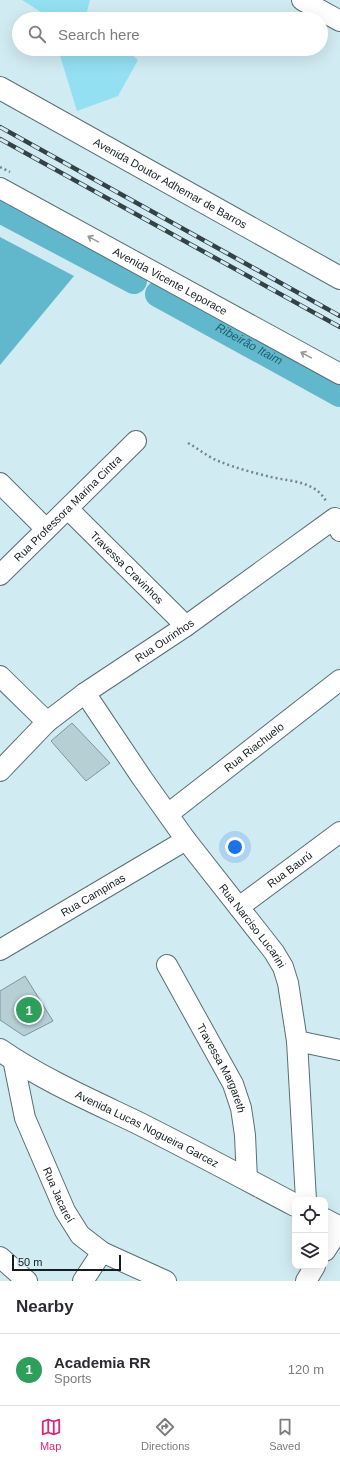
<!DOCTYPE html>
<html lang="en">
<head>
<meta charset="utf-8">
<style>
  body { margin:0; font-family:Helvetica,sans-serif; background:#f7f7f7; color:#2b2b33 }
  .controls { position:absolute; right:12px; bottom:12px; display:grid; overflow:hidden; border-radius:8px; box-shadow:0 4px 16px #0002 }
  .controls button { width:36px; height:36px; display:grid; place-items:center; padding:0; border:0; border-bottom:1px solid #e1e1e2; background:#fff; color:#2b2b33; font:20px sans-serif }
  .scale { position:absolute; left:12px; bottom:10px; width:109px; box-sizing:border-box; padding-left:4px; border:2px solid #141e21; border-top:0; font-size:11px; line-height:14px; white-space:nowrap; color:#141e21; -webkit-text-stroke:3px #d1ebf2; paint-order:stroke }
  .you { position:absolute; left:235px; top:847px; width:14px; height:14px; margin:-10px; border:3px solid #fff; border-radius:50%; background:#1a73e8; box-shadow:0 0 0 6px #1a73e833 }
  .badge { display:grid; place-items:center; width:26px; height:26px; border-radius:50%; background:#db2777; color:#fff; font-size:13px; font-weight:700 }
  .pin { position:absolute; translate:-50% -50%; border:2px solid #fff; box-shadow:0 1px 4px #0006 }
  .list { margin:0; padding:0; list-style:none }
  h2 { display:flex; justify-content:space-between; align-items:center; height:52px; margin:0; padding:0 16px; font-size:17px }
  h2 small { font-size:13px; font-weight:400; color:#7c7c81 }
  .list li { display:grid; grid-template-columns:26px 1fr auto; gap:12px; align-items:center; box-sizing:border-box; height:72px; padding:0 16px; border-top:1px solid #e1e1e2 }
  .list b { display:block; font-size:15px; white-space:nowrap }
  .list p { margin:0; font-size:13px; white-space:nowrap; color:#7c7c81 }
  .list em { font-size:13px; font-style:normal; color:#7c7c81 }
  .icon { flex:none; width:22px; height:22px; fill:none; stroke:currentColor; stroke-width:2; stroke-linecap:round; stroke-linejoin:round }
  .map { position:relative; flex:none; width:340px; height:1281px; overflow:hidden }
  .search { position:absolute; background:#fff; box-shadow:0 4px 16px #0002; left:12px; right:12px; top:12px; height:44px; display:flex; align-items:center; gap:10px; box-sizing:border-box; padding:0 14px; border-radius:22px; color:#7c7c81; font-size:15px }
  .sheet { height:124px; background:#fff }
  nav { display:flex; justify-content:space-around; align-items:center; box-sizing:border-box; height:56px; border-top:1px solid #e1e1e2; background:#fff; font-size:11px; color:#7c7c81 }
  nav a { display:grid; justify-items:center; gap:2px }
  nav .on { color:#db2777 }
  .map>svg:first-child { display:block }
  .green { fill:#93e0f2 }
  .water { fill:#61b7cb }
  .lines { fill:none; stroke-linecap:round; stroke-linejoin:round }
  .river { stroke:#61b7cb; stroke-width:26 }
  .building { fill:#b5cfd5; stroke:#7d969c }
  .minor-casing { stroke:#586f75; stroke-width:22 }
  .major-casing { stroke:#586f75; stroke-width:24 }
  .path { stroke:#74868b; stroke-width:2.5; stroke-dasharray:2 3; stroke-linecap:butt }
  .minor { stroke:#fff; stroke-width:20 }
  .major { stroke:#fff; stroke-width:22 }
  .rail-casing { stroke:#344145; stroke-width:4.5 }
  .rail { stroke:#d1ebf2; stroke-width:3; stroke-dasharray:9; stroke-linecap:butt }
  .oneway { stroke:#959a9b }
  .labels { text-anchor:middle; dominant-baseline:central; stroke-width:4; stroke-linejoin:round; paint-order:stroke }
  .street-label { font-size:11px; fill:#141e21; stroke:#d1ebf2 }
  .water-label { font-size:12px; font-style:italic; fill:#1b616f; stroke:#d1ebf2 }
</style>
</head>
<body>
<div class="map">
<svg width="340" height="1281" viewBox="0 0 340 1281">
  <rect width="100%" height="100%" fill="#d1ebf2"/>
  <path class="green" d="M22,0H90L86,15L90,19H49V17Z
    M58,49H125L138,60L118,96L77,111Z"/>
  <path class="water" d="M0,237L74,276L0,365Z"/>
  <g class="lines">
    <g class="river">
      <path d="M0,210L134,281"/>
      <path id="s1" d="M158,294L340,394"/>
    </g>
  </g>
  <path class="building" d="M72,723L110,763L86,781L51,741Z
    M25,976L53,1021L24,1036L0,1020V991Z"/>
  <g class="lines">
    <defs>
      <g id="minor">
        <path d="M302,0L340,21"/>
        <path id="s2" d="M0,188L340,374"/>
        <path d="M0,483L46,529"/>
        <path id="s3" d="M68,509L186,626"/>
        <path id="s4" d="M0,575L136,441"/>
        <path d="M0,676L47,722"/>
        <path id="s5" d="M85,693L142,778L186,840L274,952L283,967L288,983L297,1041L306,1200"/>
        <path id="s6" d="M0,771L47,722L85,693L186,626L335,518L340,531"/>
        <path id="s7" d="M168,814L340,680"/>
        <path id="s8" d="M239,907L340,832"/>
        <path id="s9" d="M0,950L186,840"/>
        <path id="s10" d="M167,965L233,1084L241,1108L245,1135L247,1180"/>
        <path d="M297,1041L340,1050"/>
        <path id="s11" d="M13,1059L25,1118L65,1211L80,1235L102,1252L166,1281"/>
        <path d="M325,1251L340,1228"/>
        <path d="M0,1257L27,1281"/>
        <path d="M83,1281L102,1252"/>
        <path d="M306,1281L315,1266"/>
      </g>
      <g id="major">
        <path id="s12" d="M0,88L340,278"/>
        <path id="s13" d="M0,1050C42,1079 90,1100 136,1122C190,1149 242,1177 295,1205"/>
        <path d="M325,1220L340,1228"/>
      </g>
    </defs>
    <use href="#minor" class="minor-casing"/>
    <use href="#major" class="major-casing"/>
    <path class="path" d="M0,167L10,172
      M188,443C199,449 209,458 221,462C235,468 255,473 271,477C293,482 316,481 327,503"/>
    <use href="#minor" class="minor"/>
    <use href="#major" class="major"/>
    <defs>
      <path id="rail" d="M0,127L340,316
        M0,139L340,327"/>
    </defs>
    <use href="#rail" class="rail-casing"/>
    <use href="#rail" class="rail"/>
  </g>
  <defs><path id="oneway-shaft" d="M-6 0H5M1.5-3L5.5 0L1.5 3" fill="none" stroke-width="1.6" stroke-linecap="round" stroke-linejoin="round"/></defs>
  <g class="oneway">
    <use href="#oneway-shaft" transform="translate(93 239) rotate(-151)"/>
    <use href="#oneway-shaft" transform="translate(306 355) rotate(-151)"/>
  </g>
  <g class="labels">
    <g class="street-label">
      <text stroke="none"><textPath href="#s12" startOffset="195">Avenida Doutor Adhemar de Barros</textPath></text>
      <text stroke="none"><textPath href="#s2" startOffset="194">Avenida Vicente Leporace</textPath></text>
      <text stroke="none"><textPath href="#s4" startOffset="95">Rua Professora Marina Cintra</textPath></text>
      <text stroke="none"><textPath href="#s3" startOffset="83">Travessa Cravinhos</textPath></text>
      <text stroke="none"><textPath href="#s6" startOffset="211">Rua Ourinhos</textPath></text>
      <text stroke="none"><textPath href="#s7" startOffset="109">Rua Riachuelo</textPath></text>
      <text stroke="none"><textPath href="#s8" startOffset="63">Rua Baurú</textPath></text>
      <text stroke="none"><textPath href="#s9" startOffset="108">Rua Campinas</textPath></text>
      <text stroke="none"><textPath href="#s5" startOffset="287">Rua Narciso Lucarini</textPath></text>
      <text stroke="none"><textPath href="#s10" startOffset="117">Travessa Margareth</textPath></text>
      <text stroke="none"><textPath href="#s13" startOffset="167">Avenida Lucas Nogueira Garcez</textPath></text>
      <text stroke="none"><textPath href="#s11" startOffset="144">Rua Jacareí</textPath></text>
    </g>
    <g class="water-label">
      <text stroke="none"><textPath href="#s1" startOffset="104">Ribeirão Itaim</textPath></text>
    </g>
  </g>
</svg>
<div class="controls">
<button><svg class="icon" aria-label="locate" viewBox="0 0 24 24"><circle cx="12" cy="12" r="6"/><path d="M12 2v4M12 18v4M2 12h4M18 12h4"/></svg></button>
<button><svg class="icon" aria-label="layers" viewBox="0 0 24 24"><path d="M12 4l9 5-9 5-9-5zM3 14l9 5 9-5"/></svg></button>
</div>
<div class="scale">50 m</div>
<div class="you"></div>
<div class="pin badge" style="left:29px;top:1010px;background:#2e9e5b">1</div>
<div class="search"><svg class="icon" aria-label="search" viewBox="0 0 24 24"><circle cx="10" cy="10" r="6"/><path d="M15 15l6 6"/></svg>Search here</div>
</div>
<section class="sheet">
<h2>Nearby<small></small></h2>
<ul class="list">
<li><span class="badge" style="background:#2e9e5b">1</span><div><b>Academia RR</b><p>Sports</p></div><em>120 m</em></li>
</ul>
</section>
<nav>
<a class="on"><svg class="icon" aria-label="map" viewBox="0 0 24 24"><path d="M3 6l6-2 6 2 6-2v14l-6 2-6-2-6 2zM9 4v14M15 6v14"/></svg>Map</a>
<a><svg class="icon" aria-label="directions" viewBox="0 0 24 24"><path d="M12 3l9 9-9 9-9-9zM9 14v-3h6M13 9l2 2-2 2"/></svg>Directions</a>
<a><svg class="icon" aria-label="saved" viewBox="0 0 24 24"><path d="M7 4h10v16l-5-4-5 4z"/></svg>Saved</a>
</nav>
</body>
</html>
